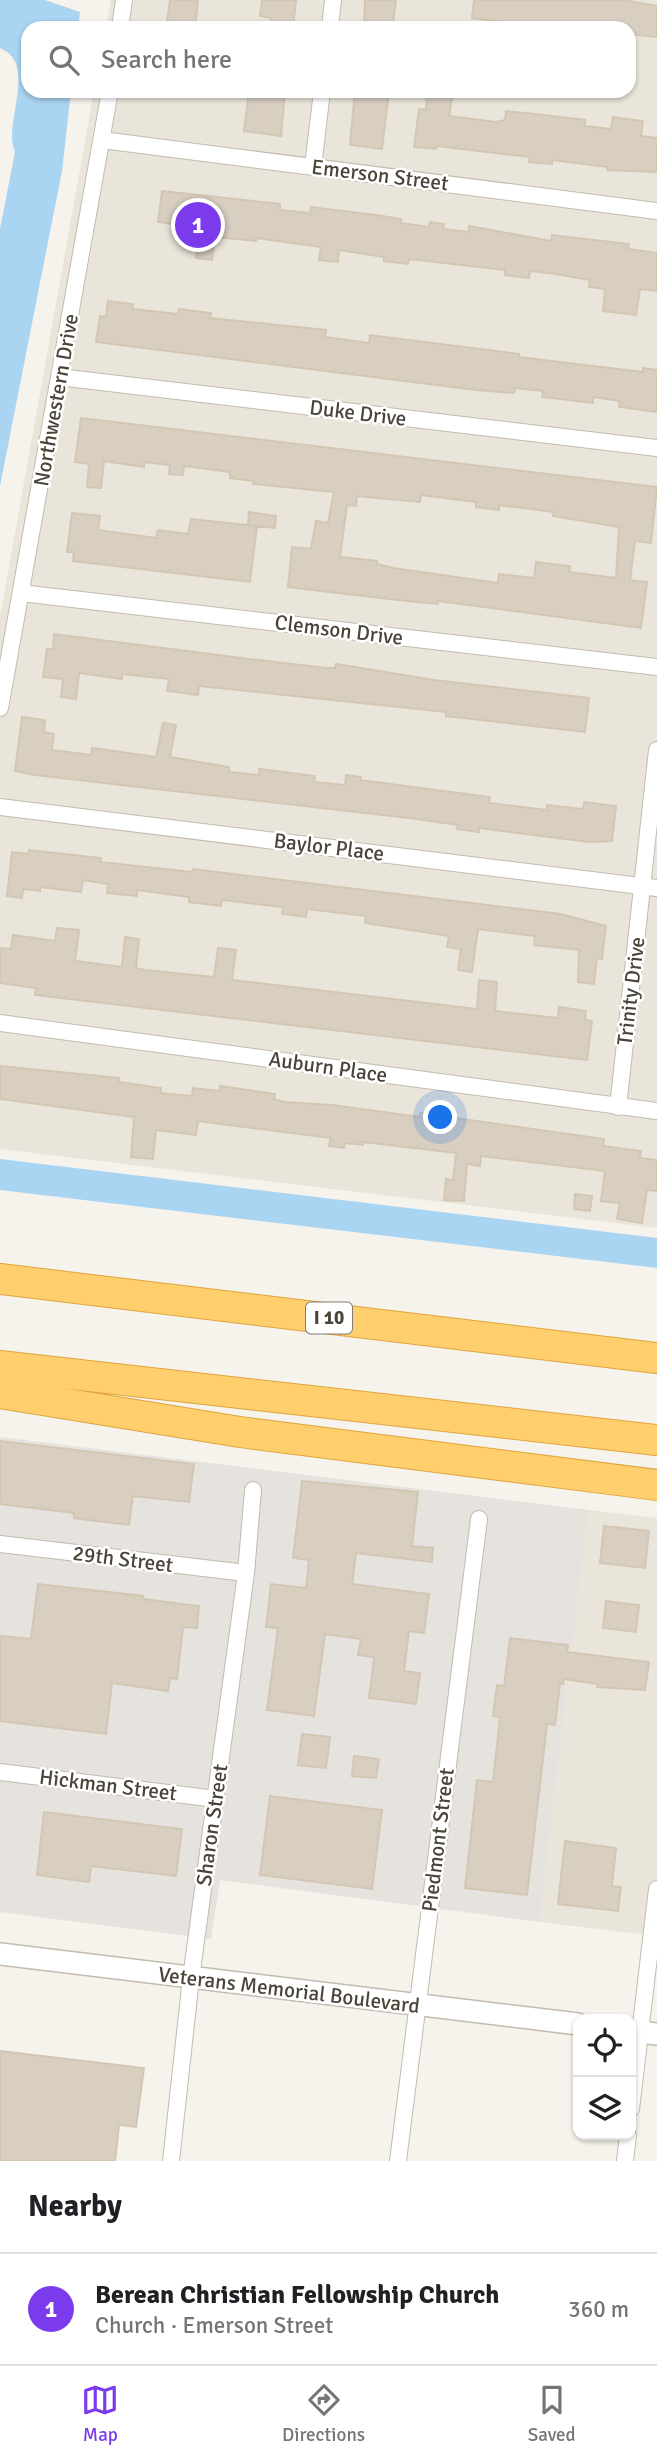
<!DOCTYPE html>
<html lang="en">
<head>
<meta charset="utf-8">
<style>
  body { margin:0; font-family:Signika,sans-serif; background:#f2f2f2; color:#202124 }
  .controls { position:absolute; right:21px; bottom:21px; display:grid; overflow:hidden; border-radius:14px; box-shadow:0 2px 5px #0004 }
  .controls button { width:63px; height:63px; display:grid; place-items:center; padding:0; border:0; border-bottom:2px solid #e0e0e0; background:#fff; color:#202124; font:35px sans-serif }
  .you { position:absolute; left:441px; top:1118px; width:24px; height:24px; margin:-18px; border:5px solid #fff; border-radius:50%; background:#1a73e8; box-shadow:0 0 0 10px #1a73e833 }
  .badge { display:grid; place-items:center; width:46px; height:46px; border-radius:50%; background:#7c3aed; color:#fff; font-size:23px; font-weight:700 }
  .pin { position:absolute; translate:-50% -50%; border:4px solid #fff; box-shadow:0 2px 7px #0006 }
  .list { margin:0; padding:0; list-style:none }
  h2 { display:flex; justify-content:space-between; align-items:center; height:91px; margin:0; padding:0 28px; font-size:30px }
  h2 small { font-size:23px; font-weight:400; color:#757577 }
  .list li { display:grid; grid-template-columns:46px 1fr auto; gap:21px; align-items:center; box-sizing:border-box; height:112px; padding:0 28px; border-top:2px solid #e0e0e0 }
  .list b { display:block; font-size:26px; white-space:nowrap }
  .list p { margin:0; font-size:23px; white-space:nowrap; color:#757577 }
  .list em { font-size:23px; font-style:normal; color:#757577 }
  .icon { flex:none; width:38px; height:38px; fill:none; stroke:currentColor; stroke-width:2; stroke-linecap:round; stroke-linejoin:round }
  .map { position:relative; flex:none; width:657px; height:2161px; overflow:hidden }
  .search { position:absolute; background:#fff; box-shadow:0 2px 5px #0004; left:21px; right:21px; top:21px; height:77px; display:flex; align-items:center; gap:18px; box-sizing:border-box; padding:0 24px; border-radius:21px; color:#757577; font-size:26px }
  .sheet { height:203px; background:#fff }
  nav { display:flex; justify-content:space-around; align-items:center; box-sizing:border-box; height:98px; border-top:2px solid #e0e0e0; background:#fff; font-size:19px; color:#757577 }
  nav a { display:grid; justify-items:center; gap:4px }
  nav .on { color:#7c3aed }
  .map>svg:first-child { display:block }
  .residential { fill:#eae5da }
  .industrial { fill:#e6e2dd }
  .water { fill:#a9d4f2 }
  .building { fill:#d8cfc1; stroke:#d3c7b4; stroke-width:2; fill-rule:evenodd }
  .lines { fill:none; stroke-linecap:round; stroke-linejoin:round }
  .minor-casing { stroke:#c2bbae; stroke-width:18 }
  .tertiary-casing { stroke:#c2bbae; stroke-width:24 }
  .motorway-casing { stroke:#e0a43c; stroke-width:32 }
  .minor { stroke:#fff; stroke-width:16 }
  .tertiary { stroke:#fff; stroke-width:21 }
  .motorway { stroke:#ffcf6e; stroke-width:30 }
  .labels { text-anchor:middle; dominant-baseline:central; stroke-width:5; stroke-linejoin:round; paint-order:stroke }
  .shield { fill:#fff; stroke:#817c74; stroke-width:2 }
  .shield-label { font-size:19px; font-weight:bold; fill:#4b4439 }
  .street-label { font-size:21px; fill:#4b4439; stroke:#fff }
</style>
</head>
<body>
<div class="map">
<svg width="657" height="2161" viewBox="0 0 657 2161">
  <rect width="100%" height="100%" fill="#f6f3ec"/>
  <path class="residential" d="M111,0H657V1228L0,1149V617L94,91H629V28H106Z
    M589,1510L657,1518V1936L540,1922Z"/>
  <path class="industrial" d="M0,1437L589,1510L540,1922L220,1880L211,1939L0,1912Z"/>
  <path class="water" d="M0,0H45L80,12L78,28H28V91H71L62,171L0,486V229L15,152C2,124 39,64 0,48Z
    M0,1159L657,1238V1268L0,1190Z"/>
  <path class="building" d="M170,0H198L195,28H166Z
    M262,0H296L293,28H270L271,18L260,16Z
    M365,0H396L393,24L379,22V28H364Z
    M474,0H623L657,6V37L629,34V28H583L545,23V27L525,24V28H513V24L472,18Z
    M249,91H285L281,136L244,131Z
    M355,91H389L382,149L350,145Z
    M427,91H453L449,116L496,122L505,120L506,111L535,114L585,120V126L611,129L613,117L643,121L641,136L657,138V172L607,170L608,167L552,160V164L529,162L530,157L437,146L436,149L414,147L419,109L426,110Z
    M162,191L280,204V210L310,213L311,207L376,215L401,219V223L429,227L430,222L444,224L443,229L469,232V226L551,241L552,235L629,244L628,249L657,253V291L640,289L636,315L603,311L605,289L589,287L590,280L556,274L530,271L529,278L505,275V270L409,259L408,264L384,261V257L339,250L338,262L319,260L321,247L256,238V241L215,237L212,260L196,258L200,228L158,222Z
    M108,301L133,304L132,309L178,314L179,309L211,313L210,318L326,330L325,337L369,343L370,335L519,354V357L643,372V368L657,370V412L619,407L620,401L593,397V403L542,397L543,391L515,388L514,393L476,390L96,342L100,316L106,317Z
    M81,418L657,487L651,543L635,541L630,580L647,582L641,628L438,601V604L398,600L288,587L292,547L311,549L316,521L328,523L334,492L253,484L254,481L230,478V472L184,466L183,475L169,474L170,465L144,462V467L104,461L101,488L87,487L89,464L75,462ZM421,495L476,502V507L499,510V505L554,512L553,516L619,527L616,578L569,572L570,566L536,562L534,578L499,574L498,583L393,568L377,564V561L340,557L347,505L356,506L357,496L420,502Z
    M249,512L276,516L275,528L248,525Z
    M72,513L100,516L98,530L156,538L158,530L188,534L191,519L257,526L250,582L73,561L74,552H67Z
    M54,634L249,659L327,668H335L336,664L434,680L589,698L585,732L446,716V712L238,690L199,686L198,695L167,691L169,679L122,674V679L79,673L76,699L61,697L63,679L43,677L47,649H53Z
    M22,717L45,720L44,732L54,734L52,750L91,755L92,748L156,757L163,723L176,725L170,757L229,767V772L259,775V769L315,776L314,782L345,785L346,775L361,777L360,780L490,797L489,803L547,810V805L583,809L584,802L616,806L612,841L589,842L479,828V832L457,829L458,825L409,818L35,775L15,771Z
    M29,850L101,858L100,862L192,872L193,869L561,914L606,926L602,959L597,958L594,984L578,982L579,950L534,945L535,936L478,929L472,972L458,970L461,949L447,947L449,936L365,923L366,916L307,909L306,917L282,914L283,907L222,900L221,906L189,902V897L137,890V896L107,893L108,884L83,880L81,892L40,887V891L23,889L22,898L7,896L12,852L28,854Z
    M57,928L79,930L75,961L122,967L125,937L139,939L136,968L145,970L214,977L218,948L236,950L232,980L477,1009L479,980L497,982L495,1011L558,1018L559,1007L586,1011L585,1020L592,1021L587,1060L35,995L36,988L0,983V948L11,949L13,935L55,941Z
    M0,1066L119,1078V1082L161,1088V1093L192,1096L193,1088L220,1091V1086L275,1094L274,1099L284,1102L332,1105L420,1117V1113L604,1139L603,1146L641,1151L640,1158L657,1160V1191L647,1190L642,1223L617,1219L620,1203L601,1201L605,1171L481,1156L480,1166L467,1164L464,1201L444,1200L446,1179L453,1180L456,1153L363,1142V1145L345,1143L344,1148L329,1146L331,1138L198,1121L196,1135L156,1130L153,1159L131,1157L134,1117L0,1099Z
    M575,1194L592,1196L590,1211L574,1209Z
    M0,1441L194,1464L189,1502L133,1496L129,1525L74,1518V1513L0,1504Z
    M302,1481L418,1492L412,1546L433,1548L432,1562L356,1553L352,1584L429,1594L424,1633L409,1631L404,1671L420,1673L416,1704L369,1698L374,1657L358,1655L361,1639L325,1634L314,1716L267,1710L278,1628L266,1627L271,1584L306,1588L309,1560L293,1558Z
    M604,1526L649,1531L645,1568L600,1563Z
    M38,1584L143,1596V1599L199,1606L197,1628L183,1627L177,1679L170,1678L168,1691L112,1683L106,1734L0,1721V1636L31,1639Z
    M606,1601L639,1605L636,1632L603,1628Z
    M510,1638L568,1645L567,1652L649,1662L645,1690L597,1687L598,1684L564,1679L563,1684L560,1683L555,1725L547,1724L527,1895L465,1888L477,1780L493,1782L500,1717L493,1716L497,1685L504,1686Z
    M302,1734L330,1737L326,1768L298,1765Z
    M354,1756L379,1759L376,1778L352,1776Z
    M270,1796L382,1810L372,1889L260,1875Z
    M44,1812L182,1829L176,1876L91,1866L89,1882L37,1875Z
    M565,1841L616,1848L612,1886L621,1887L618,1911L558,1904Z
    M0,2051L144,2068L136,2127L119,2125L115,2161H0Z"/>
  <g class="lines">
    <defs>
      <path id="minor" d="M120,28L124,0
        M330,28L333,0
        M102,140L657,211
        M313,167L322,91
        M59,377L657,448
        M21,593L657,667
        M0,708L110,91
        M0,807L657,888
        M0,1023L657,1111
        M618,1107L657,750
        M0,1544L246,1573
        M0,1772L216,1799
        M631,2109L657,1889
        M171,2161L191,1978L246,1573L253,1490
        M398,2161L479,1519
        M625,2161L628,2135"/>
      <path id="tertiary" d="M0,1954L578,2024
        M631,2031L657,2034"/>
      <path id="motorway" d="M0,1279L657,1358
        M0,1366L657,1440
        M0,1393L240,1432L657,1485"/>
    </defs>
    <use href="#minor" class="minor-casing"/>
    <use href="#tertiary" class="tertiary-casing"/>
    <use href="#motorway" class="motorway-casing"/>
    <use href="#minor" class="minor"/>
    <use href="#tertiary" class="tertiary"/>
    <use href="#motorway" class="motorway"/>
  </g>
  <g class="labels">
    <rect class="shield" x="306" y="1302.5" width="46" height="31" rx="5"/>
    <g class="shield-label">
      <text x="329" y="1318">I 10</text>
    </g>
    <g class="street-label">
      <text transform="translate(380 175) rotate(7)">Emerson Street</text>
      <text transform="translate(56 400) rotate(-80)">Northwestern Drive</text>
      <text transform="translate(358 413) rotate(7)">Duke Drive</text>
      <text transform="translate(339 630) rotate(7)">Clemson Drive</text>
      <text transform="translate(329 847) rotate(7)">Baylor Place</text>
      <text transform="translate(631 991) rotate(-83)">Trinity Drive</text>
      <text transform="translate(328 1067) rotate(8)">Auburn Place</text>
      <text transform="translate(123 1559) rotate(7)">29th Street</text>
      <text transform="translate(108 1785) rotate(7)">Hickman Street</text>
      <text transform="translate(212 1825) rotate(-82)">Sharon Street</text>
      <text transform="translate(438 1840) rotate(-83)">Piedmont Street</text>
      <text transform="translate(289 1990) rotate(7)">Veterans Memorial Boulevard</text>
    </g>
  </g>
</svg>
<div class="controls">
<button><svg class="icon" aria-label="locate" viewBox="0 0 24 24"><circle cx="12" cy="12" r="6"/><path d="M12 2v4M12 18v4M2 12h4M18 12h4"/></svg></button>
<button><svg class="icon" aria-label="layers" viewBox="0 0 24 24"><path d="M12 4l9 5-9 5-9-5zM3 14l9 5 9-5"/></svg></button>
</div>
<div class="you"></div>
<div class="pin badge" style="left:198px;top:225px">1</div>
<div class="search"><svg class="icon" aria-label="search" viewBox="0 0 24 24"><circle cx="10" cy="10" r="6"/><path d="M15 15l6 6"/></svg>Search here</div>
</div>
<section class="sheet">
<h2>Nearby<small></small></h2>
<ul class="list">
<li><span class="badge">1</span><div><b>Berean Christian Fellowship Church</b><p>Church · Emerson Street</p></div><em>360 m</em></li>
</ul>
</section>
<nav>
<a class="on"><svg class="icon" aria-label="map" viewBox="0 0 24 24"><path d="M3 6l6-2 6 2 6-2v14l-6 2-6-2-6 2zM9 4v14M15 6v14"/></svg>Map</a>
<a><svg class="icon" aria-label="directions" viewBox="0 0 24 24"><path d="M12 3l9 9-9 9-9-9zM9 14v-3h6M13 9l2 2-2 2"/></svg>Directions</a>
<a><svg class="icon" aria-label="saved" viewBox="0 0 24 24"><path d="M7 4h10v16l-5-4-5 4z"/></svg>Saved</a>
</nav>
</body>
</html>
